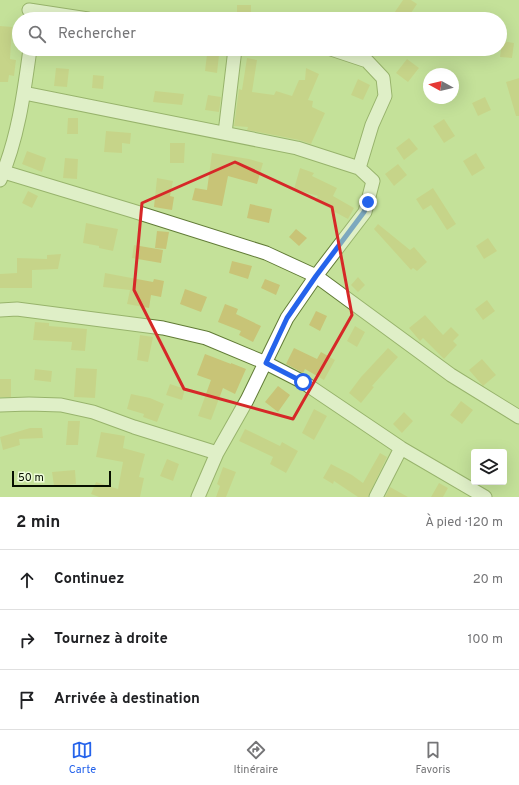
<!DOCTYPE html>
<html lang="fr">
<head>
<meta charset="utf-8">
<style>
  body { margin:0; font-family:Overpass,sans-serif; background:#f6f6f6; color:#202124 }
  .controls { position:absolute; right:12px; bottom:12px; display:grid; overflow:hidden; border-radius:4px; box-shadow:0 4px 16px #0002 }
  .controls button { width:36px; height:36px; display:grid; place-items:center; padding:0; border:0; border-bottom:1px solid #e0e0e0; background:#fff; color:#202124; font:20px sans-serif }
  .compass { position:absolute; left:423px; top:68px; width:36px; height:36px; border-radius:50%; background:#fff; box-shadow:0 4px 16px #0002; rotate:278deg }
  .scale { position:absolute; left:12px; bottom:10px; width:99px; box-sizing:border-box; padding-left:4px; border:2px solid #071000; border-top:0; font-size:11px; line-height:14px; white-space:nowrap; color:#071000; -webkit-text-stroke:3px #edfcd8; paint-order:stroke }
  .stop { position:absolute; width:12px; height:12px; margin:-9px; border:3px solid #2563eb; border-radius:50%; background:#fff }
  .stop.end { background:#2563eb; border-color:#fff; box-shadow:0 1px 4px #0008 }
  .list { margin:0; padding:0; list-style:none }
  h2 { display:flex; justify-content:space-between; align-items:center; height:52px; margin:0; padding:0 16px; font-size:17px }
  h2 small { font-size:13px; font-weight:400; color:#757577 }
  .list li { display:grid; grid-template-columns:26px 1fr auto; gap:12px; align-items:center; box-sizing:border-box; height:60px; padding:0 16px; border-top:1px solid #e0e0e0 }
  .list b { display:block; font-size:15px; white-space:nowrap }
  .list em { font-size:13px; font-style:normal; color:#757577 }
  .icon { flex:none; width:22px; height:22px; fill:none; stroke:currentColor; stroke-width:2; stroke-linecap:round; stroke-linejoin:round }
  .map { position:relative; flex:none; width:519px; height:497px; overflow:hidden }
  .search { position:absolute; background:#fff; box-shadow:0 4px 16px #0002; left:12px; right:12px; top:12px; height:44px; display:flex; align-items:center; gap:10px; box-sizing:border-box; padding:0 14px; border-radius:22px; color:#757577; font-size:15px }
  .sheet { height:232px; background:#fff }
  nav { display:flex; justify-content:space-around; align-items:center; box-sizing:border-box; height:56px; border-top:1px solid #e0e0e0; background:#fff; font-size:11px; color:#757577 }
  nav a { display:grid; justify-items:center; gap:2px }
  nav .on { color:#2563eb }
  .map>svg:first-child { display:block }
  .building { fill:#c8c477 }
  .lines { fill:none; stroke-linecap:round; stroke-linejoin:round }
  .minor-casing { stroke:#617b36; stroke-width:15 }
  .minor { stroke:#fff; stroke-width:13 }
  .route { stroke:#2563eb; stroke-width:5 }
  .marked { fill:none; stroke:#d62828; stroke-width:3; stroke-linejoin:round }
</style>
</head>
<body>
<div class="map">
<svg width="519" height="497" viewBox="0 0 519 497">
  <rect width="100%" height="100%" fill="#c4e199"/>
  <path class="building" d="M403,0H411L417,4L407,19H390Z
    M237,5H251V19H237Z
    M0,26L12,27L10,59L16,60L14,76L9,75L8,82H0Z
    M502,41L514,43L512,58L500,57Z
    M207,54L219,55L217,73L205,71Z
    M247,58L257,60L252,92L274,95L276,91L292,96L299,80H305L306,68L319,74L308,100L313,101L312,107L325,113L311,144L299,140L247,130L248,127L234,126L239,89L242,90Z
    M407,59L419,68L408,82L396,73Z
    M56,68L69,69L67,87L54,86Z
    M93,75L104,76L103,89L92,88Z
    M519,78V116H516L506,82Z
    M358,79L370,85L363,100L351,95Z
    M155,91L184,94L182,105L153,102Z
    M208,95L221,97L219,112L205,110Z
    M485,97L491,110L478,116L472,103Z
    M68,118H78V134H67Z
    M444,119L455,136L444,143L433,126Z
    M106,131L131,133L130,144L122,143V153L104,152Z
    M409,138L418,149L404,160L396,148Z
    M170,143H185L184,163H170Z
    M27,151L46,158L42,172L22,164Z
    M212,153L249,159L263,163L257,184L228,176L222,206L192,200L195,188L207,190Z
    M476,153L485,168L472,176L463,161Z
    M65,158L78,159L77,179L63,178Z
    M398,164L407,175L394,186L385,174Z
    M300,168L314,173L312,176L337,188L333,196L354,208L348,219L333,211L334,210L315,201L318,196L294,189Z
    M157,178L173,181L170,196L174,197L172,210L154,207Z
    M433,188L456,224L447,230L431,205L423,210L416,199Z
    M28,191L38,196L32,208L22,203Z
    M250,204L272,209L269,223L247,218Z
    M86,223L118,229L113,251L99,248V246L83,243Z
    M378,224L410,250L414,247L427,262L417,271L413,268L411,270L374,229Z
    M296,229L307,238L299,246L289,237Z
    M157,231L169,232L166,249L155,248Z
    M488,238L497,251L484,259L476,246Z
    M134,245L163,250L161,263L132,258Z
    M61,254L58,269L32,270V288H0V274L17,273V258L47,259V255Z
    M232,261L252,266L248,279L229,273Z
    M105,273L153,282L154,279L164,281L161,297L151,295L149,308L127,304L130,290L103,287Z
    M358,277L365,285L358,292L351,285Z
    M265,279L280,285L276,295L261,288Z
    M185,289L207,297L201,312L180,304Z
    M487,300L495,311L483,320L475,309Z
    M225,304L238,309L236,314L261,326L253,342L239,335L241,331L218,322Z
    M316,311L327,316L320,331L309,325Z
    M425,315L443,335L451,327L459,335L453,341L457,345L444,359L423,338L420,341L409,328Z
    M35,322L49,323V326L87,329L85,351L71,350L72,342L33,340Z
    M355,326L365,332L357,347L347,341Z
    M140,335L153,337L148,362L137,360Z
    M294,348L317,359L321,352L335,360L324,380L305,369L303,373L286,364Z
    M388,348L398,357L372,386L374,387L361,403L349,393L361,377Z
    M205,354L231,364V363L246,369L235,394L223,388L211,420L198,416L211,380L197,375Z
    M482,359L496,375L483,386L469,370Z
    M76,368L97,369L95,398L74,397Z
    M35,369L52,371L51,382L34,380Z
    M0,379H11V397H0Z
    M170,384L185,389L182,400L166,395Z
    M278,386L290,395L278,412L265,402Z
    M131,394L150,398L164,404L157,422L143,417L144,414L127,409Z
    M461,401L473,410L462,424L450,415Z
    M314,409L327,416L314,440L302,433Z
    M404,412L413,421L402,433L393,424Z
    M68,421H80L78,445H66Z
    M30,428H42L43,438L19,439L20,445L3,450L0,437Z
    M245,429L280,446L282,442L298,451L286,473L270,464L273,457L239,441Z
    M101,432L125,436L123,448L145,454L139,477L144,478L140,497H99L91,494L96,482L118,489L123,462L96,457Z
    M380,453L387,457L368,497H358L334,481L333,484L323,478L331,464L352,475L363,483Z
    M167,459L179,464L173,481L160,476Z
    M223,467L236,472L226,497H216L220,486L217,484Z
    M75,470L76,484L54,486L52,472Z
    M439,483L448,488L443,497H431Z
    M390,487L408,497H385Z"/>
  <g class="lines">
    <defs>
      <path id="minor" d="M29,10L88,19
        M331,49L367,61L383,78L385,96L372,125L359,168
        M24,93L297,148L359,168L373,181L365,212L316,276L287,318L247,400L217,453L198,497
        M225,133L235,49
        M4,172L133,211L266,253L316,276L451,375L519,417
        M0,180C18,139 24,93 30,49
        M0,310L17,309L163,328L206,338L266,363L303,382L401,448L485,497
        M0,405L29,404L61,405L93,412L134,427L217,453
        M376,497L401,448"/>
    </defs>
    <use href="#minor" class="minor-casing"/>
    <use href="#minor" class="minor"/>
  </g>
  <g class="lines">
    <path class="route" d="M303,382L266,363L287,318L316,276L364,212L368,202"/>
  </g>
  <path d="M0 0H519V497H0ZM235,162L332,207L352,315L293,419L184,389L134,290L142,203Z" fill="#c4e199" fill-opacity=".55" fill-rule="evenodd"/>
  <path class="marked" d="M235,162L332,207L352,315L293,419L184,389L134,290L142,203Z"/>
</svg>
<div class="controls">
<button><svg class="icon" aria-label="layers" viewBox="0 0 24 24"><path d="M12 4l9 5-9 5-9-5zM3 14l9 5 9-5"/></svg></button>
</div>
<svg class="compass" viewBox="-18 -18 36 36"><path d="M0-13l5 13h-10z" fill="#e53935"/><path d="M0 13l5-13h-10z" fill="#757577"/></svg>
<div class="scale">50 m</div>
<div class="stop" style="left:303px;top:382px"></div>
<div class="stop end" style="left:368px;top:202px"></div>
<div class="search"><svg class="icon" aria-label="search" viewBox="0 0 24 24"><circle cx="10" cy="10" r="6"/><path d="M15 15l6 6"/></svg>Rechercher</div>
</div>
<section class="sheet">
<h2>2 min<small>À pied · 120 m</small></h2>
<ul class="list">
<li><svg class="icon" aria-label="ahead" viewBox="0 0 24 24"><path d="M12 20V5M6 11l6-6 6 6"/></svg><div><b>Continuez</b></div><em>20 m</em></li>
<li><svg class="icon" aria-label="right" viewBox="0 0 24 24"><path d="M7 20v-9h11M14 6l5 5-5 5"/></svg><div><b>Tournez à droite</b></div><em>100 m</em></li>
<li><svg class="icon" aria-label="arrive" viewBox="0 0 24 24"><path d="M6 21V4h12l-3 4 3 4H6"/></svg><div><b>Arrivée à destination</b></div></li>
</ul>
</section>
<nav>
<a class="on"><svg class="icon" aria-label="map" viewBox="0 0 24 24"><path d="M3 6l6-2 6 2 6-2v14l-6 2-6-2-6 2zM9 4v14M15 6v14"/></svg>Carte</a>
<a><svg class="icon" aria-label="directions" viewBox="0 0 24 24"><path d="M12 3l9 9-9 9-9-9zM9 14v-3h6M13 9l2 2-2 2"/></svg>Itinéraire</a>
<a><svg class="icon" aria-label="saved" viewBox="0 0 24 24"><path d="M7 4h10v16l-5-4-5 4z"/></svg>Favoris</a>
</nav>
</body>
</html>
